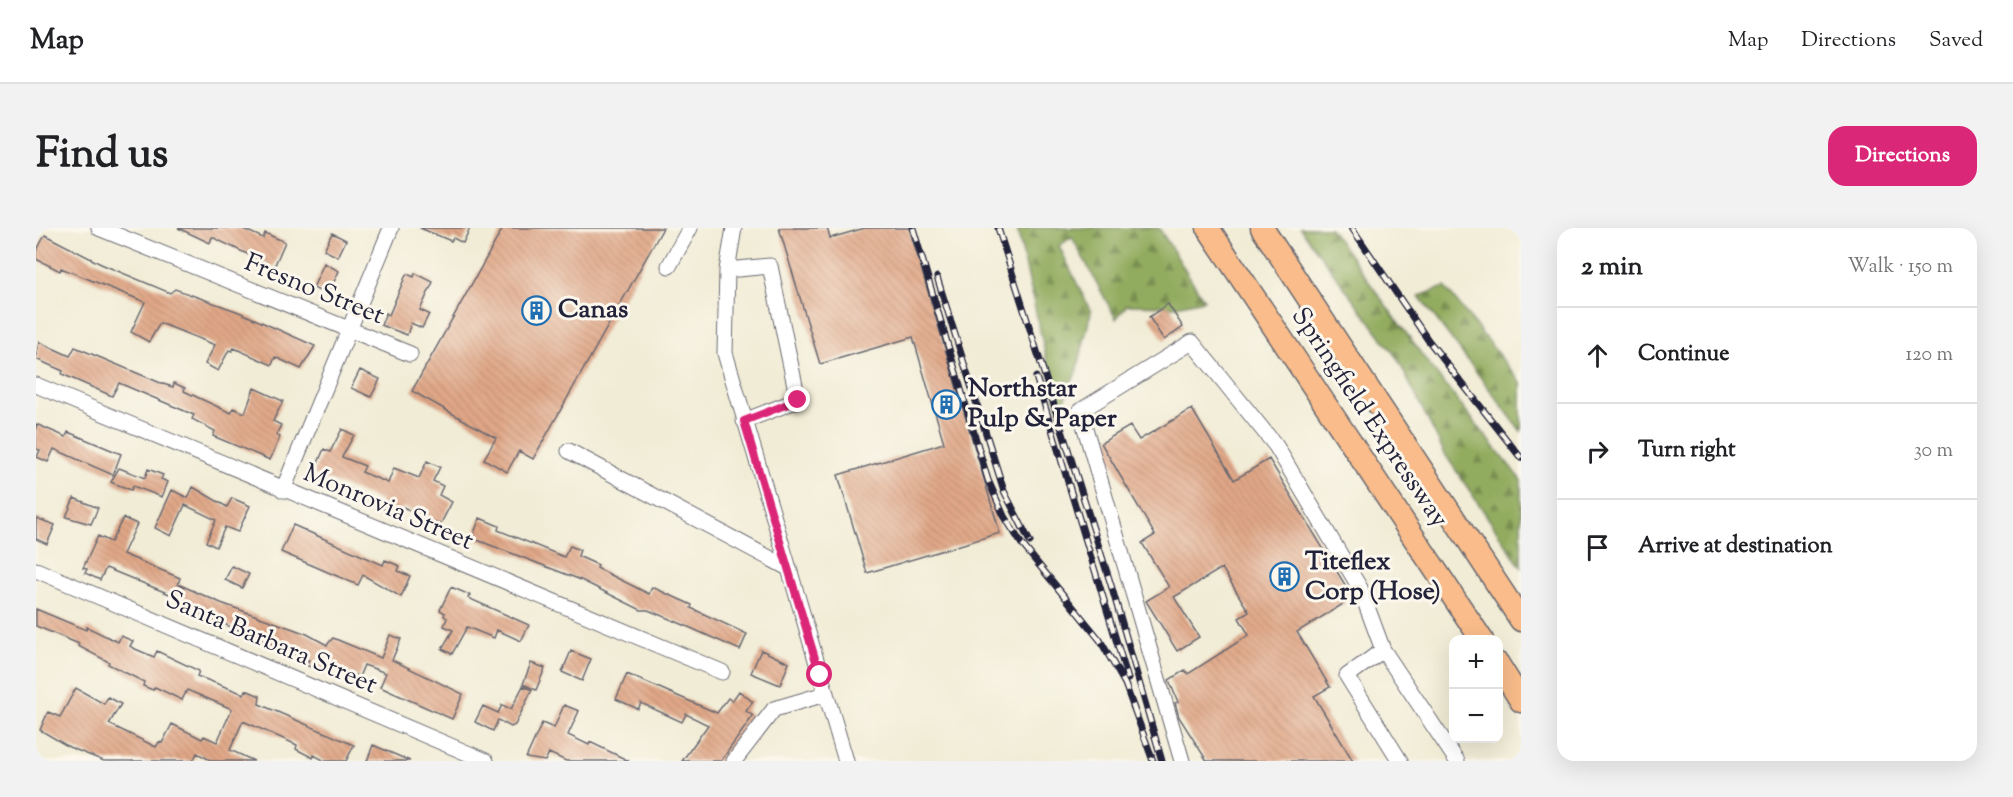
<!DOCTYPE html>
<html lang="en">
<head>
<meta charset="utf-8">
<style>
  body { margin:0; font-family:"Sorts Mill Goudy",serif; background:#f2f2f2; color:#202124 }
  .controls { position:absolute; right:18px; bottom:18px; display:grid; overflow:hidden; border-radius:12px; box-shadow:0 6px 24px #0002 }
  .controls button { width:54px; height:54px; display:grid; place-items:center; padding:0; border:0; border-bottom:2px solid #e0e0e0; background:#fff; color:#202124; font:30px sans-serif }
  .stop { position:absolute; width:18px; height:18px; margin:-14px; border:4px solid #db2777; border-radius:50%; background:#fff }
  .stop.end { background:#db2777; border-color:#fff; box-shadow:0 2px 6px #0008 }
  .list { margin:0; padding:0; list-style:none }
  h2 { display:flex; justify-content:space-between; align-items:center; height:78px; margin:0; padding:0 24px; font-size:26px }
  h2 small { font-size:20px; font-weight:400; color:#757577 }
  .list li { display:grid; grid-template-columns:39px 1fr auto; gap:18px; align-items:center; box-sizing:border-box; height:96px; padding:0 24px; border-top:2px solid #e0e0e0 }
  .list b { display:block; font-size:22px; white-space:nowrap }
  .list em { font-size:20px; font-style:normal; color:#757577 }
  .icon { flex:none; width:33px; height:33px; fill:none; stroke:currentColor; stroke-width:2; stroke-linecap:round; stroke-linejoin:round }
  .map { position:relative; flex:none; width:1485px; height:533px; overflow:hidden; border-radius:18px }
  header { display:flex; align-items:center; gap:36px; box-sizing:border-box; height:84px; padding:0 30px; background:#fff; border-bottom:2px solid #e0e0e0 }
  header strong { font-size:28px }
  nav { display:flex; gap:33px; margin-inline-start:auto; font-size:21px }
  .intro { display:flex; align-items:center; justify-content:space-between; box-sizing:border-box; height:144px; padding:0 36px }
  h1 { margin:0; font-size:42px }
  .button { padding:15px 27px; border-radius:18px; background:#db2777; color:#fff; font-size:21px; font-weight:700 }
  main { display:flex; gap:36px; padding:0 36px }
  aside { flex:1; background:#fff; border-radius:18px; box-shadow:0 6px 24px #0002 }
  .map>svg:first-child { display:block }
  .forest { fill:url(#forest-firs); stroke:#5a674d; stroke-width:1.5 }
  .building { fill:url(#building-back-hatch) }
  .lines { fill:none; stroke-linecap:round; stroke-linejoin:round }
  .minor-casing { stroke:#6a6971; stroke-width:17 }
  .highway-casing { stroke:#6a6971; stroke-width:25 }
  .minor { stroke:#fff; stroke-width:15 }
  .highway { stroke:#f9bc8a; stroke-width:22 }
  .rail-casing { stroke:#22223b; stroke-width:7 }
  .rail { stroke:#fbf7ec; stroke-width:4.5; stroke-dasharray:14; stroke-linecap:butt }
  .route { stroke:#db2777; stroke-width:8 }
  .labels { text-anchor:middle; dominant-baseline:central; stroke-width:6; stroke-linejoin:round; paint-order:stroke }
  .street-label { font-size:26px; fill:#22223b; stroke:#fbf7ec }
  .poi-label { font-size:26px; font-weight:bold; fill:#22223b; stroke:#fbf7ec; text-anchor:start }
</style>
</head>
<body>
<header>
<strong>Map</strong>
<nav><a>Map</a><a>Directions</a><a>Saved</a></nav>
</header>
<div class="intro"><h1>Find us</h1><a class="button">Directions</a></div>
<main>
<div class="map">
<svg width="1485" height="533" viewBox="0 0 1485 533">
  <defs>
    <pattern id="forest-firs" width="22" height="20" patternUnits="userSpaceOnUse" patternTransform="scale(1.5)"><rect width="22" height="20" fill="#92ac5f"/><path d="M5 1l3.5 6h-7zM16 11l3.5 6h-7z" fill="#778c50"/></pattern>
    <pattern id="building-back-hatch" width="6" height="6" patternUnits="userSpaceOnUse" patternTransform="scale(1.5)"><rect width="6" height="6" fill="#e0a787"/><path d="M-1 5l2 2M0 0l6 6M5-1l2 2" fill="none" stroke="#c08f75"/></pattern>
  </defs>
  <rect width="100%" height="100%" fill="#fbf7ec"/>
  <filter id="ink" filterUnits="userSpaceOnUse"><feTurbulence type="fractalNoise" baseFrequency=".0167" numOctaves="2"/><feDisplacementMap in="SourceGraphic" scale="12" xChannelSelector="R" yChannelSelector="G"/><feConvolveMatrix kernelMatrix="1 2 1 2 8 2 1 2 1" color-interpolation-filters="sRGB"/></filter>
  <filter id="wash" filterUnits="userSpaceOnUse"><feTurbulence type="fractalNoise" baseFrequency=".008" numOctaves="4" result="noise"/><feDisplacementMap in="SourceGraphic" scale="24" xChannelSelector="R" yChannelSelector="G"/><feGaussianBlur stdDeviation="1.35" result="paint"/><feColorMatrix in="noise" values="0 0 0 0 0 0 0 0 0 0 0 0 0 0 0 0 0 1.4 0 .05"/><feComposite in="paint" operator="in"/></filter>
  <g filter="url(#wash)">
    <rect width="100%" height="100%" fill="#f1ecd5"/>
    <path class="forest" d="M981,0H1123L1168,72L1140,78L1091,77L1080,91L1036,9L1023,18L1055,84L1042,139L1023,187Z
      M1264,0H1294L1394,138L1485,252V339L1409,226L1361,130Z
      M1409,59L1485,155V203L1383,68Z"/>
    <g id="blocks">
      <path class="building" d="M142,0H205L227,10L229,5L249,14L238,39L176,9L174,15Z
        M384,0H434L427,15L417,10L415,13Z
        M467,0H627L497,231L483,223L471,244L448,231L460,210L376,163Z
        M743,0H791L794,10L829,0H873L964,305L831,345L802,247L908,215L877,109L784,136Z
        M296,5L310,12L302,29L288,22Z
        M9,7L65,36L134,65L139,61L203,84L279,118L265,141L239,129L236,137L198,120L196,123L193,122L182,143L169,136L179,117L124,95L113,114L95,104L109,74L25,40L24,43L0,31V24Z
        M288,35L303,43L292,67L277,60Z
        M379,45L397,54L384,82L393,86L386,100L375,95L371,107L345,97L350,85L353,87L369,49L371,46L378,49Z
        M1132,76L1147,99L1128,112L1113,89Z
        M3,114L34,128L39,119L127,156L137,159L138,155L149,160L148,163L195,185L197,180L209,185L218,160L247,173L237,193L245,197L240,207L244,209L234,232L177,208L179,203L156,191L158,187L83,155L76,168L26,146L27,143L0,131Z
        M324,142L344,151L335,169L315,160Z
        M1156,181L1198,252L1233,231L1317,370L1261,404L1294,459L1278,468L1317,533H1171L1143,489L1139,475L1142,474L1133,452L1149,442L1152,446L1213,407L1203,390L1213,384L1186,340L1138,369L1163,409L1141,423L1110,373L1133,359L1106,315L1119,307L1065,215L1094,198L1103,212Z
        M0,196L30,209L32,204L85,226L77,247L18,221L12,234L1,229L4,222L0,221Z
        M306,201L318,207L306,229L329,238L326,244L352,255L358,240L383,250L391,233L404,239L397,253L407,258L403,267L416,274L404,297L367,279L364,287L343,279L345,273L277,246L288,221L294,224Z
        M83,240L109,250L112,241L127,247L125,251L132,254L126,269L97,258L95,262L75,254Z
        M157,259L191,279L196,270L214,278L202,304L189,299L180,319L170,314L180,292L149,277L135,308L119,300L136,262L152,270Z
        M38,270L62,280L55,296L30,289Z
        M0,290L19,297L11,316L0,311Z
        M87,290L101,296L87,326L144,350L142,356L185,375L271,406L291,417L297,410L345,430L354,407L365,411L356,432L427,466L416,491L344,459L350,445L328,437L323,449L292,435L287,445L270,437L273,432L150,380L153,374L70,340L64,352L49,345L51,341L47,340L62,308L75,314Z
        M444,290L463,298L462,302L528,329L534,318L544,322L542,328L562,337L561,340L613,366L616,359L656,377L655,380L711,406L704,422L648,397L612,382H605L545,352L436,310Z
        M257,297L347,337L349,332L364,338L362,343L374,348L365,369L327,347L322,357L245,324Z
        M196,338L213,346L206,360L189,352Z
        M415,359L434,367L432,370L493,397L485,413L461,402L458,410L431,399L416,426L406,421L417,402L408,398L411,390L408,388L409,385L404,382Z
        M0,381L50,402L51,399L82,414L85,408L97,413L94,418L97,420L118,429L121,423L163,443L161,448L208,466L210,462L224,468L223,476L318,517L310,533H289L278,527L277,530L260,521L261,517L207,493L194,522L218,533H176L161,525L157,533H68L33,519L4,502L12,484L24,489L40,460L68,476L72,469L85,476L73,496L120,519L123,514L126,515L136,496L166,511L168,508L181,514L196,481L151,462L146,472L119,459L117,462L107,458L108,454L72,436L73,434L42,418L43,416L0,398Z
        M725,422L753,435L744,457L715,445Z
        M535,423L555,431L546,453L526,444Z
        M495,435L509,440L500,462L487,456Z
        M591,446L681,485L692,470L696,473L703,463L717,474L710,483L717,488L685,533H646L672,497L650,486L646,494L605,475L602,481L580,471Z
        M487,458L496,462L479,497L475,499L462,492L457,503L439,494L447,478L462,485L466,477L475,481Z
        M528,477L543,483L532,507L553,517L554,514L593,533H530L513,525L509,533L490,530L506,495L518,500Z
        M337,517L374,533H331Z"/>
    </g>
  </g>
  <g filter="url(#ink)">
    <use href="#blocks" fill-opacity="0" stroke="#6a6971" stroke-width="1.5"/>
    <g class="lines">
      <defs>
        <path id="minor" d="M63,0L374,126
          M698,0L691,42L689,125L810,533
          M633,38L654,0
          M691,42L734,38L762,172L708,193
          M0,157L686,444
          M533,223L752,340
          M247,262L355,0
          M0,342L450,533
          M1347,422L1311,448L1364,533
          M698,533L738,481L789,466
          M1146,533L1044,183L1156,114L1240,218L1324,360L1347,422L1421,533"/>
        <path id="highway" d="M1172,0L1446,412
          M1226,0L1485,392
          M1462,436L1485,473"/>
      </defs>
      <use href="#minor" class="minor-casing"/>
      <use href="#highway" class="highway-casing"/>
      <use href="#minor" class="minor"/>
      <use href="#highway" class="highway"/>
      <defs>
        <path id="rail" d="M877,0L952,252L968,288L985,315L1064,412L1089,456L1117,533
          M962,0L1075,357L1126,533
          M1316,0L1392,112L1485,230
          M901,49L968,263L994,314
          M1000,149L1092,451"/>
      </defs>
      <use href="#rail" class="rail-casing"/>
      <use href="#rail" class="rail"/>
    </g>
  </g>
  <g class="lines" filter="url(#ink)">
    <path class="route" d="M762,172L708,193L784,447"/>
  </g>
  <defs>
    <symbol id="building-ring" viewBox="-11 -11 22 22"><circle r="9.5" fill="#fbf7ec" stroke="#1f6fb2" stroke-width="1.5"/><path d="M-4-6H4V6H1V3H-1V6H-4ZM-2.5-4.3h1.7v1.8h-1.7ZM.8-4.3h1.7v1.8H.8ZM-2.5-1h1.7V.8h-1.7ZM.8-1h1.7V.8H.8Z" fill="#1f6fb2"/></symbol>
  </defs>
  <g fill-rule="evenodd">
    <use href="#building-ring" x="484" y="66" width="33" height="33"/>
    <use href="#building-ring" x="894" y="160" width="33" height="33"/>
    <use href="#building-ring" x="1232" y="332" width="33" height="33"/>
  </g>
  <g class="labels">
    <g class="street-label">
      <text transform="translate(278 62) rotate(22)">Fresno Street</text>
      <text transform="translate(1333 190) rotate(56)">Springfield Expressway</text>
      <text transform="translate(352 280) rotate(23)">Monrovia Street</text>
      <text transform="translate(235 415) rotate(23)">Santa Barbara Street</text>
    </g>
    <g class="poi-label">
      <text x="522" y="82">Canas</text>
      <text x="932" y="161">Northstar<tspan x="932" dy="30">Pulp &amp; Paper</tspan></text>
      <text x="1269" y="334">Titeflex<tspan x="1269" dy="30">Corp (Hose)</tspan></text>
    </g>
  </g>
</svg>
<div class="controls">
<button>+</button>
<button>−</button>
</div>
<div class="stop" style="left:784px;top:447px"></div>
<div class="stop end" style="left:762px;top:172px"></div>
</div>
<aside>
<h2>2 min<small>Walk · 150 m</small></h2>
<ul class="list">
<li><svg class="icon" aria-label="ahead" viewBox="0 0 24 24"><path d="M12 20V5M6 11l6-6 6 6"/></svg><div><b>Continue</b></div><em>120 m</em></li>
<li><svg class="icon" aria-label="right" viewBox="0 0 24 24"><path d="M7 20v-9h11M14 6l5 5-5 5"/></svg><div><b>Turn right</b></div><em>30 m</em></li>
<li><svg class="icon" aria-label="arrive" viewBox="0 0 24 24"><path d="M6 21V4h12l-3 4 3 4H6"/></svg><div><b>Arrive at destination</b></div></li>
</ul>
</aside>
</main>
</body>
</html>
